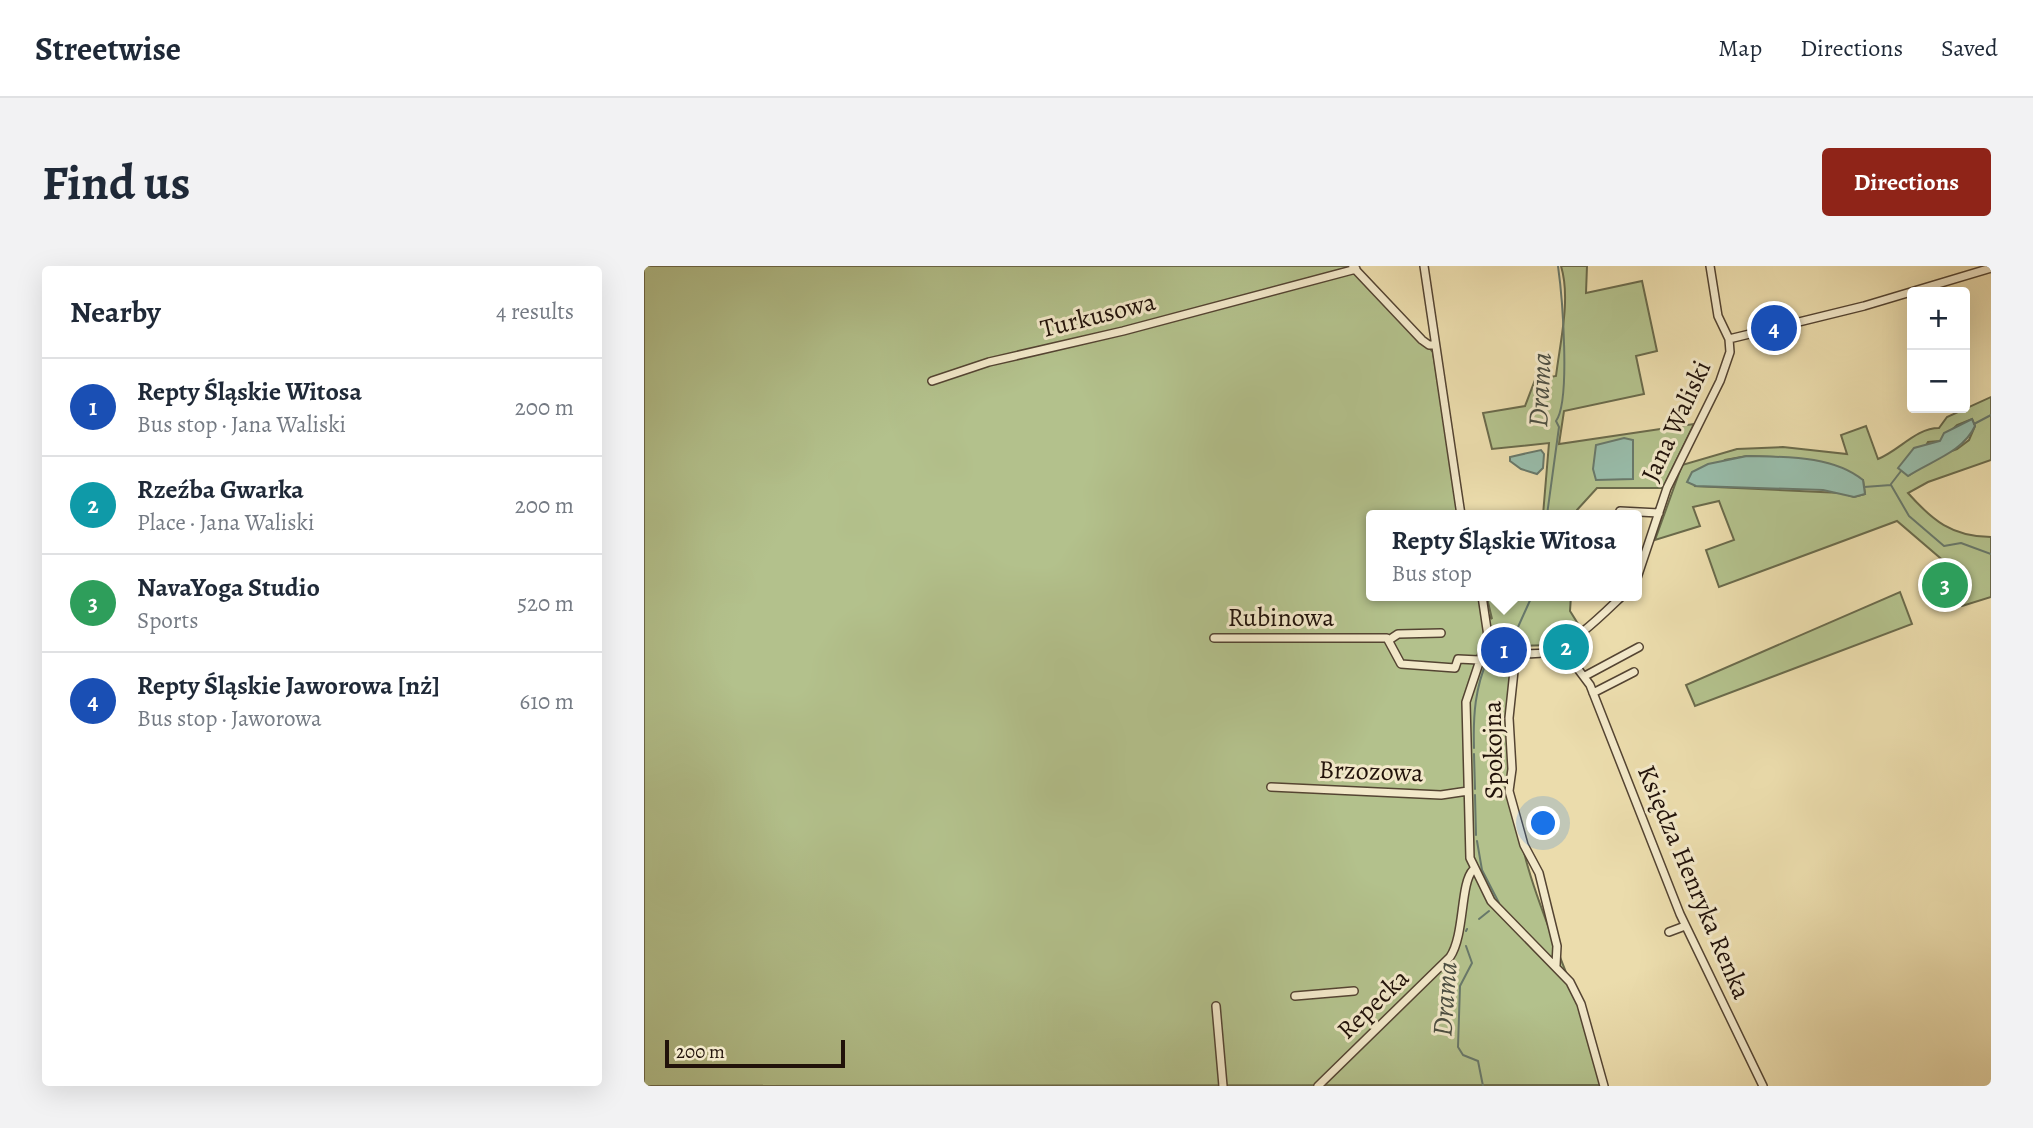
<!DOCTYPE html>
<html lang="en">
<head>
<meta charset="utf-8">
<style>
  body { margin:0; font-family:Alegreya,serif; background:#f2f2f3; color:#1f2937 }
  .controls { position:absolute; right:21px; top:21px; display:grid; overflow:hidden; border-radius:7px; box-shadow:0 7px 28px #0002 }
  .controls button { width:63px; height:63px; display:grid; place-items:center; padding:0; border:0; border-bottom:2px solid #e0e1e3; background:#fff; color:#1f2937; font:35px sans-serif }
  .scale { position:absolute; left:21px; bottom:18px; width:180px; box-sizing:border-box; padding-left:7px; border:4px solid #21120a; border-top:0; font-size:19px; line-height:24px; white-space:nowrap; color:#21120a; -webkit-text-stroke:5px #f2e8c9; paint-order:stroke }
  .you { position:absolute; left:900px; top:558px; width:24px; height:24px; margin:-18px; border:5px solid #fff; border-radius:50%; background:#1a73e8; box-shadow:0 0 0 10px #1a73e833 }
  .badge { display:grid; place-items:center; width:46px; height:46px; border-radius:50%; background:#8f2418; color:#fff; font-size:23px; font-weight:700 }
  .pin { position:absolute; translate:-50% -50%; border:4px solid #fff; box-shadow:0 2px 7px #0006 }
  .popup { position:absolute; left:722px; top:244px; width:276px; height:91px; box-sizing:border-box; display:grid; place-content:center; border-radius:7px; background:#fff; filter:drop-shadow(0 2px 5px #0005); font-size:23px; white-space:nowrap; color:#747a83 }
  .popup b { font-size:26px; color:#1f2937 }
  .popup::after { content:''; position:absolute; left:50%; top:100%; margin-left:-14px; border:14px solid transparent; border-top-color:#fff }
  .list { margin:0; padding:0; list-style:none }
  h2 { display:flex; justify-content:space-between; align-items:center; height:91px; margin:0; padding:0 28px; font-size:30px }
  h2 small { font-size:23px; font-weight:400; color:#747a83 }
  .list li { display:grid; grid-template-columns:46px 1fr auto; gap:21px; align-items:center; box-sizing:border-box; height:98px; padding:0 28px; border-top:2px solid #e0e1e3 }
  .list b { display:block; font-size:26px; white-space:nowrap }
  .list p { margin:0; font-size:23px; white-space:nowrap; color:#747a83 }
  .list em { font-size:23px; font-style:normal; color:#747a83 }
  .map { position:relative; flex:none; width:1347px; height:820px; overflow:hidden; border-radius:7px }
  header { display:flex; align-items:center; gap:42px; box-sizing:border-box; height:98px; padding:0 35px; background:#fff; border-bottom:2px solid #e0e1e3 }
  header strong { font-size:33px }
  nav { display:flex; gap:38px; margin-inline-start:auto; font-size:24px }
  .intro { display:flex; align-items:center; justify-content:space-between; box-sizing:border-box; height:168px; padding:0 42px }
  h1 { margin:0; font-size:49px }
  .button { padding:18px 32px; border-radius:7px; background:#8f2418; color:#fff; font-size:24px; font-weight:700 }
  main { display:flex; gap:42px; padding:0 42px }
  aside { flex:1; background:#fff; border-radius:7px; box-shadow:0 7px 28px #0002 }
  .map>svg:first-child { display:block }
  .green { fill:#b3c18c; stroke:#6a6a4b; stroke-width:2; fill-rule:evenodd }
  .water { fill:#98bcaa; stroke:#68786a; stroke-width:2 }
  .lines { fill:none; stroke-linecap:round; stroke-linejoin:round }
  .stream { stroke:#68786a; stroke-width:2 }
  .minor-casing { stroke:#544432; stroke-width:10 }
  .minor { stroke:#f2e8c9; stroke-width:7 }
  .labels { text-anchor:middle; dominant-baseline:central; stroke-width:6; stroke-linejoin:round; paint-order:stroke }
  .street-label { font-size:26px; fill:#21120a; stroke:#f2e8c9 }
  .water-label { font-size:28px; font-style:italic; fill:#4b4e42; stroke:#f2e8c9 }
</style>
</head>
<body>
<header>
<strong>Streetwise</strong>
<nav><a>Map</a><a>Directions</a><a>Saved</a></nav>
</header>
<div class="intro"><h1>Find us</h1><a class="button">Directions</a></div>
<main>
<aside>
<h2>Nearby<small>4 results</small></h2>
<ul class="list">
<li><span class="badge" style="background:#1a4fb4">1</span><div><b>Repty Śląskie Witosa</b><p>Bus stop · Jana Waliski</p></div><em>200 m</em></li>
<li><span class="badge" style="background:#0f9aa8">2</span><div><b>Rzeźba Gwarka</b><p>Place · Jana Waliski</p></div><em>200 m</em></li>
<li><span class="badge" style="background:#2e9e5b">3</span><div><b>NavaYoga Studio</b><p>Sports</p></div><em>520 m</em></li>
<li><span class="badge" style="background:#1a4fb4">4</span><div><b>Repty Śląskie Jaworowa [nż]</b><p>Bus stop · Jaworowa</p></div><em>610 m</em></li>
</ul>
</aside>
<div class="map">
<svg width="1347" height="820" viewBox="0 0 1347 820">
  <rect width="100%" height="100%" fill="#ebdcac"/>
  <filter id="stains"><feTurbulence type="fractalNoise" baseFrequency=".00286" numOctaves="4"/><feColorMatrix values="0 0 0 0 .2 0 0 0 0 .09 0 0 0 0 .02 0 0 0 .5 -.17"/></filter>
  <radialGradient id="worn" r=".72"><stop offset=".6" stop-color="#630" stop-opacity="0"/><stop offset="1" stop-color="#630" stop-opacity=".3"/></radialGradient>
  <path class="green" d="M0,0H709L789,86L815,249H727V330H836L839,343L848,353L843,332L927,330L926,345L936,361L910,379L870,380L873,384C869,429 864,473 868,518C873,591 906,664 932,732C942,760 949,790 958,819L0,820Z
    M917,0H943L942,27L998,15L1013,85L992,90L1000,128L920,145L915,178L1050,158L1019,222H953L933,244V249H899L905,177L848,183L839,147L881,140L891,114L912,110C916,76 927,33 917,0Z
    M1347,131V194L1284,216L1264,227C1288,254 1308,271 1347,271V331L1318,340L1305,306L1309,303L1253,255L1075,321L1062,284L1090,274L1075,235L1049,241L1056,260L1011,274L1038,199L1093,183L1139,181L1203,188L1197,169L1222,160L1234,193C1256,184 1272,162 1295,162L1303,151ZM1328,153L1331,160L1325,174L1313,183L1294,190L1264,210L1284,176L1296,175L1313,159ZM1103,190L1132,191L1219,214L1221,228L1210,231L1198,227L1052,220L1081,194Z
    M1256,326L1268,358L1051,440L1042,419Z"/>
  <path class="water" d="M1328,153L1331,160C1319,186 1287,195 1264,210L1254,202L1270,182L1296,175L1300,167Z
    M980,172L989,174V213L952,214L949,203L952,179Z
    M897,184L900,188L899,202L893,208L877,203L866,195V191Z
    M1103,190C1141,191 1188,189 1219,214L1221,228L1210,231L1179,224L1052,220L1043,216L1048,206L1064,198Z"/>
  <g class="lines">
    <path class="stream" d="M1330,158L1347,149
      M1247,218L1257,205
      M1247,219L1265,250L1300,280L1317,277L1347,288
      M1220,221L1247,219
      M903,249L915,161L912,155C927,135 918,28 914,0
      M874,361L888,330
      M830,482C829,449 831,422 844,392
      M830,488L831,523
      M831,529L832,569
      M833,575L838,604L855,637
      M835,653L845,645
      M822,665L823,663
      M822,680L828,697L816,720L814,781L819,789L834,795L839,820"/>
    <defs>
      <path id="minor" d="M780,0L817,249
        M709,1L778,74L785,79H791
        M1085,73L1220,40L1347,2
        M288,115L345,96L479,65L712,3
        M976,245L1015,247
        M993,312L1023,222L1076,115L1086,86L1085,73L1074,50L1066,0
        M838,330L844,370L822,436L826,592L847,635L926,716L937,738L960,820
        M570,372H743L757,398L811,402L814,393L835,394
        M745,374L754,368L797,367
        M841,380C859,385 884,391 902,386C929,379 958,349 978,330
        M908,384L934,403L946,419L1036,648L1119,820
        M872,386L865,452L868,503L865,525L880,579L895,607L913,680L912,699
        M941,410L995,381
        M949,427L990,406
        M627,521L797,529L824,525
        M1025,666L1041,660
        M651,730L710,725
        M572,740L579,820
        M674,820L806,691C821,669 816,617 829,604"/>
    </defs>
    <use href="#minor" class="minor-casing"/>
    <use href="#minor" class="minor"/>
  </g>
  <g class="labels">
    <g class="street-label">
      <text transform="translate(454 49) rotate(-14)">Turkusowa</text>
      <text transform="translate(1032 155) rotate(-65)">Jana Waliski</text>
      <text x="637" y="351">Rubinowa</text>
      <text transform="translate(849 484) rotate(-91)">Spokojna</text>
      <text transform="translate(727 505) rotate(2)">Brzozowa</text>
      <text transform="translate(1050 616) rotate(67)">Księdza Henryka Renka</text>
      <text transform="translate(729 738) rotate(-44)">Repecka</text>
    </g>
    <g class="water-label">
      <text transform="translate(896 124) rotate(-87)">Drama</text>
      <text transform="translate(801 733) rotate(-86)">Drama</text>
    </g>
  </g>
  <rect width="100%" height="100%" filter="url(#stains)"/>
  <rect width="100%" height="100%" fill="url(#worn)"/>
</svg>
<div class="controls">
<button>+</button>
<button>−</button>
</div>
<div class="scale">200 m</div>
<div class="you"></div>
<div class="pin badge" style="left:860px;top:384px;background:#1a4fb4">1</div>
<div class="popup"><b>Repty Śląskie Witosa</b>Bus stop</div>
<div class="pin badge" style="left:922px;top:381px;background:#0f9aa8">2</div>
<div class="pin badge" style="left:1301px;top:319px;background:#2e9e5b">3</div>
<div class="pin badge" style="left:1130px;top:62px;background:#1a4fb4">4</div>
</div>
</main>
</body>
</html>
